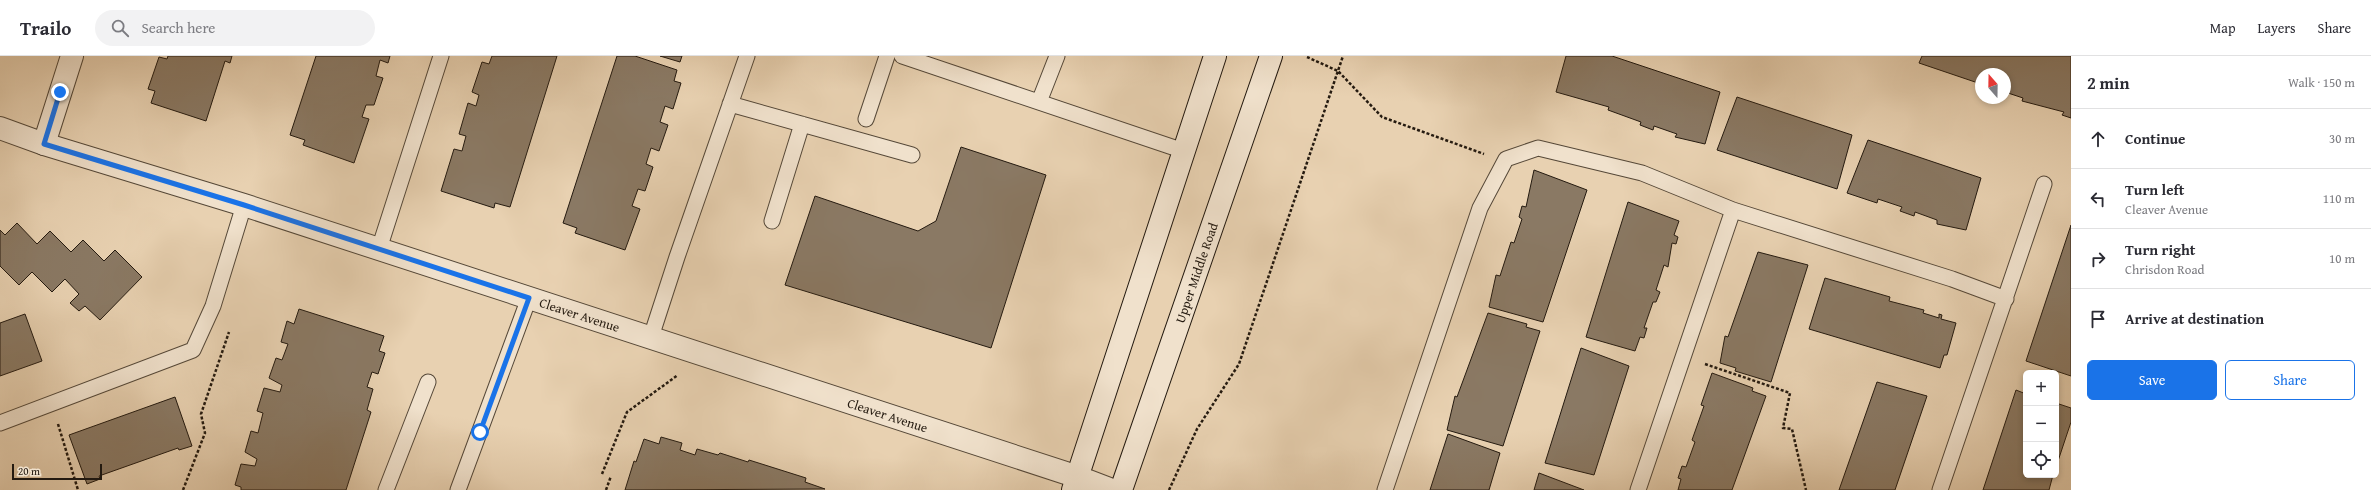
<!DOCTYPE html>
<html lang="en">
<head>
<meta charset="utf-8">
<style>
  body { margin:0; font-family:"Gentium Book Plus",serif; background:#f2f2f3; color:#2b2b33 }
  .controls { position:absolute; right:12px; bottom:12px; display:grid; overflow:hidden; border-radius:6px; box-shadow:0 2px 6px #0003 }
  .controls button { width:36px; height:36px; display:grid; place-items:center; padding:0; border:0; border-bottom:1px solid #e1e1e2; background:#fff; color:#2b2b33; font:20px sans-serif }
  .compass { position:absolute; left:1975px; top:12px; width:36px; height:36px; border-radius:50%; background:#fff; box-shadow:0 2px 6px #0003; rotate:340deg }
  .scale { position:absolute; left:12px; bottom:10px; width:90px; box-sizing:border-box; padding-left:4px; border:2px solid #241a10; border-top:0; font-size:11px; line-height:14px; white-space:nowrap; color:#241a10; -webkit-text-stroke:3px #f0e1cc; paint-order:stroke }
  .stop { position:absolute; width:12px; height:12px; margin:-9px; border:3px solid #1a73e8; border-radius:50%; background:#fff }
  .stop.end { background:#1a73e8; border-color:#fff; box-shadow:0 1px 4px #0008 }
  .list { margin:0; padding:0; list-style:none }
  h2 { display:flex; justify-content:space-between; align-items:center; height:52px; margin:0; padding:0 16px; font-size:17px }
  h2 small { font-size:13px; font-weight:400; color:#7c7c81 }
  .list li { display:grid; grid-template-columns:26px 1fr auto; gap:12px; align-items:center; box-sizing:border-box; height:60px; padding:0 16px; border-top:1px solid #e1e1e2 }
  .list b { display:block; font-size:15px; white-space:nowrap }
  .list p { margin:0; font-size:13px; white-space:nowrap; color:#7c7c81 }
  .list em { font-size:13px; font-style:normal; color:#7c7c81 }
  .actions { display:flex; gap:8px; padding:12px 16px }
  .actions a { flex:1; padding:9px 0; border:1px solid #1a73e8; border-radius:6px; text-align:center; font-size:14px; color:#1a73e8 }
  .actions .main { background:#1a73e8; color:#fff }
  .icon { flex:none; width:22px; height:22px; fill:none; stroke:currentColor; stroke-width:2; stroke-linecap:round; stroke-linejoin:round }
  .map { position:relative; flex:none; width:2071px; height:434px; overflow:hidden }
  header { display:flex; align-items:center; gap:24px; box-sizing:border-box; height:56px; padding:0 20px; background:#fff; border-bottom:1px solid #e1e1e2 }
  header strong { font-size:19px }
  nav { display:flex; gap:22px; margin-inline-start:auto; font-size:14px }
  .search { width:280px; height:36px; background:#f2f2f3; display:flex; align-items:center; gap:10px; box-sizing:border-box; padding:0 14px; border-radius:22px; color:#7c7c81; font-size:15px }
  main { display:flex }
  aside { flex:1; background:#fff }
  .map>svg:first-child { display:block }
  .building { fill:#8a7964; stroke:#241a10 }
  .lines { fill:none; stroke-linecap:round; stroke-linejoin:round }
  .service-casing { stroke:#554838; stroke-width:17 }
  .minor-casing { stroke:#554838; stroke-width:24 }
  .secondary-casing { stroke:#241a10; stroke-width:24 }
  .path { stroke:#241a10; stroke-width:2.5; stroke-dasharray:3 2; stroke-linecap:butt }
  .service { stroke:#f0e1cc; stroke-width:15 }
  .minor { stroke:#f0e1cc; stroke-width:22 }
  .secondary { stroke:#f0e1cc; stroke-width:22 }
  .route { stroke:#1a73e8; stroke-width:5 }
  .labels { text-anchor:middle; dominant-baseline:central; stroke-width:4; stroke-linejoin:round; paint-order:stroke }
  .street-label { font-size:13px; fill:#241a10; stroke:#f0e1cc }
</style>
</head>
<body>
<header>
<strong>Trailo</strong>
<div class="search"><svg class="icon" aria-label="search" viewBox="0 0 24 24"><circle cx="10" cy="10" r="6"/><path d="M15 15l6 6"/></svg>Search here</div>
<nav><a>Map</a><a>Layers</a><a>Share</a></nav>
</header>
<main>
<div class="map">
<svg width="2071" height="434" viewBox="0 0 2071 434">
  <rect width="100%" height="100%" fill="#e8d1b1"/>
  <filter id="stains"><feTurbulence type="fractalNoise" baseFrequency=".005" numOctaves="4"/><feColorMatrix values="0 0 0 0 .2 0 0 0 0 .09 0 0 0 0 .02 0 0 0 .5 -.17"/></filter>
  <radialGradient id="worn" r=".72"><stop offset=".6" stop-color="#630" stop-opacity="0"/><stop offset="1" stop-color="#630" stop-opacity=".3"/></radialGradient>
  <path class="building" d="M168,0H232L230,7L225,5L206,65L151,47L155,35L148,33L159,1L167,3Z
    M316,0H390L388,7L380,4L376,20L383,22L374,49H366L362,61L369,63L354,107L303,89L305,84L290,79Z
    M492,0H557L510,151L495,147L494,152L441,135L454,93L462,95L466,80L459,78L468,47L476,50L479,39L472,36L482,6L489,8Z
    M617,0H635L677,14L674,25L681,27L673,53L665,50L660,66L668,69L659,95L651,92L646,108L653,111L645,135L638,133L632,150L640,153L625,194L575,177L577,172L563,167Z
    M660,0H682L680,6Z
    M1566,0H1612L1720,36L1705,88L1675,81L1677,78L1654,70L1653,74L1640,69L1641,66L1608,54L1609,51L1556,36Z
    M1922,0H2071V62L2062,59L2064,56L2022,45L2023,42L2005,36V18H1981V28L1919,7Z
    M1737,41L1852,79L1837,133L1717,94Z
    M1868,84L1981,122L1966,174L1937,168V164L1915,156L1914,160L1900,155L1902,151L1878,143L1877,147L1847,137Z
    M961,91L1046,119L991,292L785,229L815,140L918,175L936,165Z
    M1534,114L1587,134L1543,266L1489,251L1496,219L1500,220L1511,186L1514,187L1522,163L1519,161L1522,150L1526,151Z
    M1628,146L1679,165L1674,179L1678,181L1676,188L1672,187L1668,211L1664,209L1656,234L1660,236L1656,246H1653L1644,272H1647L1644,282L1640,281L1635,295L1586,281Z
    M17,167L37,188L50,175L71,196L83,184L104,205L115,194L142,221L100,264L85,250L79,255L70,247L79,238L65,223L52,236L32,216L19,229L0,210V174L5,179Z
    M2071,169V320L2026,305Z
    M1758,196L1808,209L1771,326L1735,315L1736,312L1720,307L1725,280L1728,281Z
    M1825,222L1890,241L1889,245L1924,254L1923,257L1939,262V258L1942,259L1941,263L1956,267L1947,299H1944L1940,312L1809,273Z
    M299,253L384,280L379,295L385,297L378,318L372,316L367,331L373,333L367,354L371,356L346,434H241V431L235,429L241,408L255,410L257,403L245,396L251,375L258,377L263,357L257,355L264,332L280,336L282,329L269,322L276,302L282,304L288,288L281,286L287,265L294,268Z
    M1488,257L1527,268L1526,271L1540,275L1503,390L1447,374L1455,340L1457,341Z
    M25,258L42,305L0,320V267Z
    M1581,292L1629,310L1594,419L1545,407Z
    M1712,317L1753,332L1752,335L1766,340L1732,434H1678L1681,423L1678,422L1682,410L1686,411L1695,386L1692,384L1704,350L1701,349Z
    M1877,326L1927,340L1895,434H1839Z
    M2016,334L2026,338V419H2053L2049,434H1983Z
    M175,341L192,390L179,394L178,392L99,420L100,423L87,428L69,379Z
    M2056,347L2071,352V366L2056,411Z
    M1448,378L1500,397L1489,434H1430Z
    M661,381L682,387L680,394L695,399L697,393L718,399L720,397L748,406L749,404L806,422L805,426L825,433L625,434L634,405L636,406L644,383L659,388Z
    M1539,417L1584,434H1534Z"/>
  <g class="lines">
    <defs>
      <path id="service" d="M902,0L1184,95
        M1039,46L1057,0
        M730,48L912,99
        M866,63L887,0
        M772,165L802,68
        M379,193L441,0
        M651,281L677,201L747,0
        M0,367L193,294L213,250L244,149
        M386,434L428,326
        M458,434L529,242
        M1385,434L1480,152L1506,103L1538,92L1642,117L1733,154L1952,223L2006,243
        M1638,434L1733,154
        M1940,434L2044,128"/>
      <g id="minor">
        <path id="s1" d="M0,72L44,88L244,149L1078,421L1112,434"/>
        <path d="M44,88L72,0"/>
      </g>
      <g id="secondary">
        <path d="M1073,434L1215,0"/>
        <path id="s2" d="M1121,434L1271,0"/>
      </g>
    </defs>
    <use href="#service" class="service-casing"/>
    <use href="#minor" class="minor-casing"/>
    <use href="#secondary" class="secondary-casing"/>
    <path class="path" d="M1307,1L1338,15L1382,61L1484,98
      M1705,308L1790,337L1783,372L1792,373L1806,434
      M58,368L78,434
      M602,418L627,356L678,319
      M183,434L205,377L201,358L229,276
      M606,434L611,420
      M1169,434L1197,373L1239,308L1343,0"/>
    <use href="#service" class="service"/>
    <use href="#minor" class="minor"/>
    <use href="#secondary" class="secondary"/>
  </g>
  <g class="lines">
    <path class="route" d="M60,36L44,88L244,149L529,242L480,376"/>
  </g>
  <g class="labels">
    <g class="street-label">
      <text stroke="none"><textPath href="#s2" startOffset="230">Upper Middle Road</textPath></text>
      <text stroke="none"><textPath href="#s1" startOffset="609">Cleaver Avenue</textPath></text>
      <text stroke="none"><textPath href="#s1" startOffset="933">Cleaver Avenue</textPath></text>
    </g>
  </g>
  <rect width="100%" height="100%" filter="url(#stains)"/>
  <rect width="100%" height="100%" fill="url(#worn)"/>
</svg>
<div class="controls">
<button>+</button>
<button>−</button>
<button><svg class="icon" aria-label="locate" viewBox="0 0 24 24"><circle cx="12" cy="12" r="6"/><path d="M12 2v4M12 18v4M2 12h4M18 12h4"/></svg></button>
</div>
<svg class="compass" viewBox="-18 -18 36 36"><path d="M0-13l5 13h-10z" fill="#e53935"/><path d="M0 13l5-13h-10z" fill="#7c7c81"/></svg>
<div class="scale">20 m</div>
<div class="stop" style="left:480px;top:376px"></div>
<div class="stop end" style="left:60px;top:36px"></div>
</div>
<aside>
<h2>2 min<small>Walk · 150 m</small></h2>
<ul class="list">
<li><svg class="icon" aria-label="ahead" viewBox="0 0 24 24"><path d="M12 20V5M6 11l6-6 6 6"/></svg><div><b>Continue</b></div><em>30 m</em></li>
<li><svg class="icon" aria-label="left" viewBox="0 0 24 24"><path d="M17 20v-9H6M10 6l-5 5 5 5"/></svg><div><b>Turn left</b><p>Cleaver Avenue</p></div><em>110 m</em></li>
<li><svg class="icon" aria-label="right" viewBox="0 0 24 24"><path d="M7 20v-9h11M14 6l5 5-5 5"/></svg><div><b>Turn right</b><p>Chrisdon Road</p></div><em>10 m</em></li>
<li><svg class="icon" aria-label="arrive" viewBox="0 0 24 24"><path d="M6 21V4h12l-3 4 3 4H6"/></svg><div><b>Arrive at destination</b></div></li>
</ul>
<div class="actions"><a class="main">Save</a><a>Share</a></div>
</aside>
</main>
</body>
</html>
